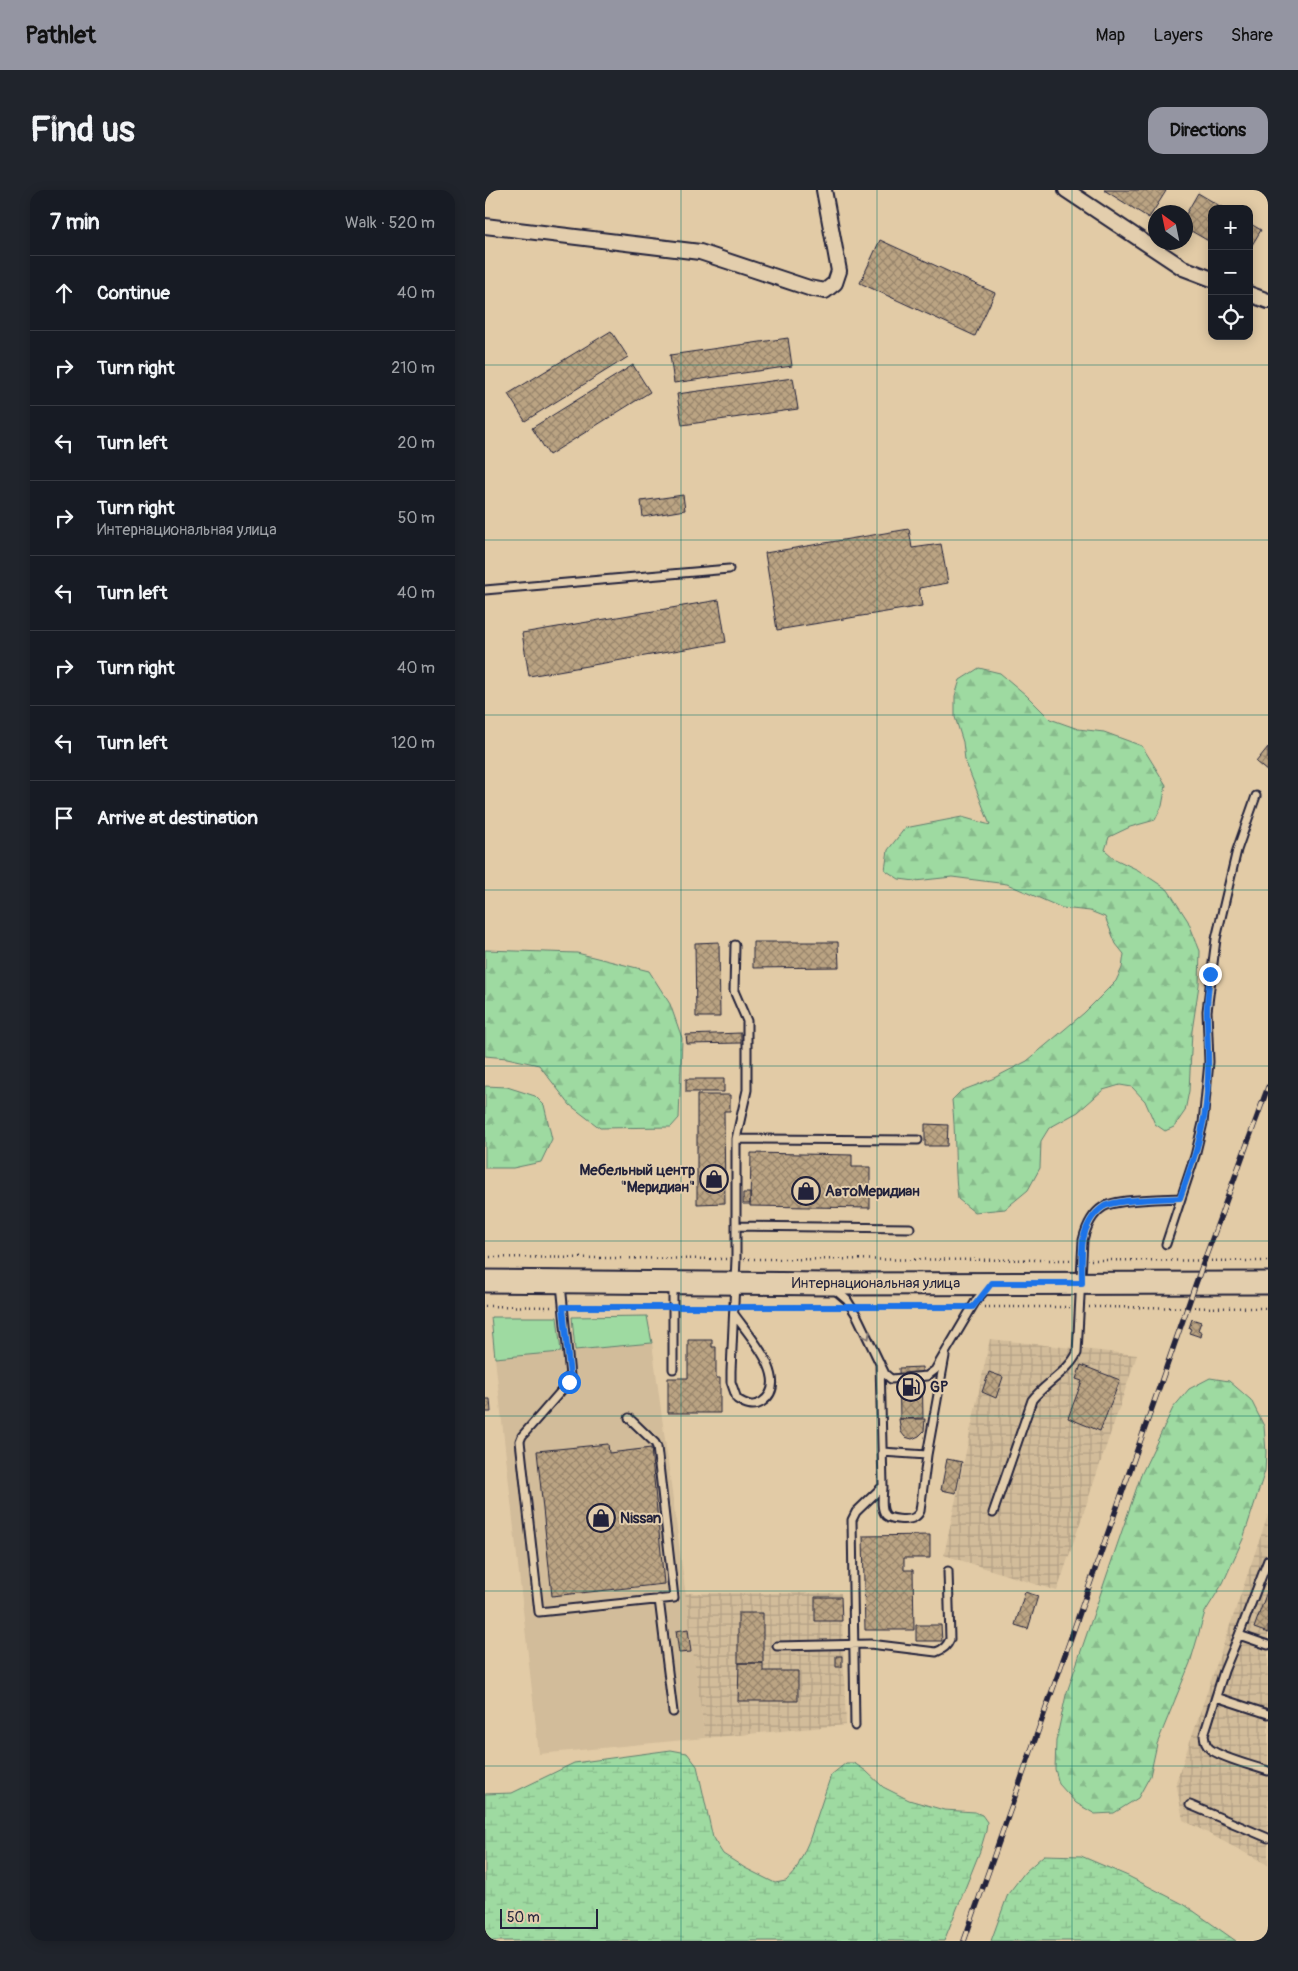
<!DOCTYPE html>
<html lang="en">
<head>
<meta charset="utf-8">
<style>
  body { margin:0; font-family:Pangolin,sans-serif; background:#20242c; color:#f1f3f6 }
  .controls { position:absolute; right:15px; top:15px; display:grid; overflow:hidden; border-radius:10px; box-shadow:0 2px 12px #0003 }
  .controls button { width:45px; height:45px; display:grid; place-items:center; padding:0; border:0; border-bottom:1px solid #363941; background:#171b24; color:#f1f3f6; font:25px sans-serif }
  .compass { position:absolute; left:663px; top:15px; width:45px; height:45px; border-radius:50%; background:#171b24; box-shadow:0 2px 12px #0003; rotate:327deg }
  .scale { position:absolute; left:15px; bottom:12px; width:98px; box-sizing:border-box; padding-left:5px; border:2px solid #22223b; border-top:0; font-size:14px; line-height:18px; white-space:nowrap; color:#22223b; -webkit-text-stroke:4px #e3cead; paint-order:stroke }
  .stop { position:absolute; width:15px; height:15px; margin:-11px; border:4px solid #1a73e8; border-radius:50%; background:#fff }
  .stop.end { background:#1a73e8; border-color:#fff; box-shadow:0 1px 5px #0008 }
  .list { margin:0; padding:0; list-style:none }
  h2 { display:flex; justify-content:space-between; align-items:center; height:65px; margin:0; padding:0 20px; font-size:21px }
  h2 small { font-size:16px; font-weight:400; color:#9ea1a6 }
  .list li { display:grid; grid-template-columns:32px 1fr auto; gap:15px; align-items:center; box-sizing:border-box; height:75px; padding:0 20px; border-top:1px solid #363941 }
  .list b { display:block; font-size:19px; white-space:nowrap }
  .list p { margin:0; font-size:16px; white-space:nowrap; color:#9ea1a6 }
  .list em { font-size:16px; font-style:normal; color:#9ea1a6 }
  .icon { flex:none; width:28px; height:28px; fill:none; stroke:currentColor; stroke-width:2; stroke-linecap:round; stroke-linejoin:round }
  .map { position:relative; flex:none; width:783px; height:1751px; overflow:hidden; border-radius:15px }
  header { display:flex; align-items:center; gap:30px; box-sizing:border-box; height:70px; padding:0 25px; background:#9495a2; color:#111 }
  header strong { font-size:24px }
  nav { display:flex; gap:28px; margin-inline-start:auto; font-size:18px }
  .intro { display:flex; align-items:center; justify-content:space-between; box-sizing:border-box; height:120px; padding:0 30px }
  h1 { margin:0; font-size:35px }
  .button { padding:12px 22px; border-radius:15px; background:#9495a2; color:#111; font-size:18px; font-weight:700 }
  main { display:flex; gap:30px; padding:0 30px }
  aside { flex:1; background:#171b24; border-radius:15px; box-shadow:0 2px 12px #0003 }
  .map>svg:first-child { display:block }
  .built { fill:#d2bc9a }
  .industrial { fill:url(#industrial-grid) }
  .grass { fill:#9edaa1; stroke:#607e6e }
  .forest { fill:url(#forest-firs); stroke:#607e6e }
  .wetland { fill:url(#wetland-marsh); stroke:#607e6e }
  .building { fill:url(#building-cross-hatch); stroke:#22223b }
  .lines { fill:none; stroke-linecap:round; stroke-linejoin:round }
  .service-casing { stroke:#22223b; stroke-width:11 }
  .minor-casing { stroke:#22223b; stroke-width:18 }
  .primary-casing { stroke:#22223b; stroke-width:25 }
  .path { stroke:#22223b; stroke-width:2.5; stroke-dasharray:1 4; stroke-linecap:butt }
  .service { stroke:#e3cead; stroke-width:7 }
  .minor { stroke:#e3cead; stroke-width:14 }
  .primary { stroke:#e3cead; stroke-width:21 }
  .rail-casing { stroke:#22223b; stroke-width:5.5 }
  .rail { stroke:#e3cead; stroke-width:4; stroke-dasharray:11; stroke-linecap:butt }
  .oneway { stroke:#827874 }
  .route { stroke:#1a73e8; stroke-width:6 }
  .grid { fill:none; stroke:#0f766e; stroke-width:1; stroke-opacity:0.55 }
  .labels { text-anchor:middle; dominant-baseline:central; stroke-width:4; stroke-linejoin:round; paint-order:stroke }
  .poi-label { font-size:15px; font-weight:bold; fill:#22223b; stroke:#e3cead; text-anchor:start }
  .street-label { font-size:15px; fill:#22223b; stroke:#e3cead }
</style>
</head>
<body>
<header>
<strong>Pathlet</strong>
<nav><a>Map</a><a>Layers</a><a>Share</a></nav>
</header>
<div class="intro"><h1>Find us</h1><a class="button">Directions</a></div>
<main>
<aside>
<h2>7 min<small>Walk · 520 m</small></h2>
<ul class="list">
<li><svg class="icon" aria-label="ahead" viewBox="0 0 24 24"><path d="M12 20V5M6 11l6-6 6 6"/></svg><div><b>Continue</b></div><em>40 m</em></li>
<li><svg class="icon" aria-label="right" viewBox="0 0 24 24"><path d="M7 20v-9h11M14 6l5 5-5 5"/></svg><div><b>Turn right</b></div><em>210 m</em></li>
<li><svg class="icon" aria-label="left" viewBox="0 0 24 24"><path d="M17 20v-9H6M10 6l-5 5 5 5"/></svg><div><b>Turn left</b></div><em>20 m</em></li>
<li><svg class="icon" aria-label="right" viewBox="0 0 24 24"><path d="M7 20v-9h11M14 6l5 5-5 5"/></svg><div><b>Turn right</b><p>Интернациональная улица</p></div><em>50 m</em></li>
<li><svg class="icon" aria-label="left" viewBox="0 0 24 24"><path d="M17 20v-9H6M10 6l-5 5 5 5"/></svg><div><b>Turn left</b></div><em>40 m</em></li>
<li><svg class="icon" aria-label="right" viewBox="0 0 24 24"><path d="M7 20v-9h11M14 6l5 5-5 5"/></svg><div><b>Turn right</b></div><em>40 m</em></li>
<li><svg class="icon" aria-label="left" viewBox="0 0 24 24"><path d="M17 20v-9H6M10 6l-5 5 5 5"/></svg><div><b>Turn left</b></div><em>120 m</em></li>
<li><svg class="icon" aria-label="arrive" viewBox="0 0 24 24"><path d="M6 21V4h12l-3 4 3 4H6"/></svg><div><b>Arrive at destination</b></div></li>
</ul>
</aside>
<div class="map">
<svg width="783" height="1751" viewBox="0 0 783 1751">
  <defs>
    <pattern id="industrial-grid" width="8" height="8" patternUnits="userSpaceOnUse" patternTransform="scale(1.25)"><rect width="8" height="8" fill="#d2bc9a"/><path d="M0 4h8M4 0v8" fill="none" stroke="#b4a186"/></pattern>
    <pattern id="forest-firs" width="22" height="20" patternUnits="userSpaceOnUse" patternTransform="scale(1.25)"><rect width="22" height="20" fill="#9edaa1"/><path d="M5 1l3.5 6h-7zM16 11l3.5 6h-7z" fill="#88bb8c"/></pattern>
    <pattern id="wetland-marsh" width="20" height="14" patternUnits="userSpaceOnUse" patternTransform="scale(1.25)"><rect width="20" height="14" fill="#9edaa1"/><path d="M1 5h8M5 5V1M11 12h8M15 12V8" fill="none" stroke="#88bb8c"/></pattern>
    <pattern id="building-cross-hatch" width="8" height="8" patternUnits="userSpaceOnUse" patternTransform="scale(1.25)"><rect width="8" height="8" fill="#bba483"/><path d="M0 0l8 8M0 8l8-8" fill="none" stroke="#98856c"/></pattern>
  </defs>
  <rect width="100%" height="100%" fill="#e2cba6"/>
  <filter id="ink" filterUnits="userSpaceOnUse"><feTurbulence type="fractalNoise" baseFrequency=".02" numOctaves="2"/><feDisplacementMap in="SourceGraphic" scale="10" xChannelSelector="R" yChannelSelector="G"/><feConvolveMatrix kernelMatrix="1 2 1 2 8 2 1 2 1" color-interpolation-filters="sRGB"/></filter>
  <g filter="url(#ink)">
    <path class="built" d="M167,1153L220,1548L54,1564L10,1168Z"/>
    <path class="industrial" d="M505,1149L652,1165L572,1401L459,1365Z
      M783,1325V1675L698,1630L691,1592Z
      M200,1403H356L361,1535L220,1548Z"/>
    <path class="grass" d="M162,1126L167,1153L90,1160L87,1127Z
      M6,1127H72L76,1162L10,1168Z"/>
    <path class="forest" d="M494,478L515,483L541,505L565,529L593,539L619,542L657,556L681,595L677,616L670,630L645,637L624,647L620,660L630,669L653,680L683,700L703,731L715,761L714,795L707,841L704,901L700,921L689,937L680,941L670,934L660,911L647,897L635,895L618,900L593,922L564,938L556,951L555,978L543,1000L520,1019L489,1022L473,1009C469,976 471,943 467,910L476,901L507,889L542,871L599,823L631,791L637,778L639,764L631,754L620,727L605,721L577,718L522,694L467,687L430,691L414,689L400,680L403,660L420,638L477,627L505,635L480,570L478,552L470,527V506L475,490Z
      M0,760L92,763L164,781L185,814L197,848L194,928L186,937L115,938L85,915L54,875L22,868L0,866Z
      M0,896L22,897L50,906L59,915L67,949L56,972L28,978H0Z
      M725,1188L744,1191L766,1210L779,1236L781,1262L780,1281L758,1349L738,1393L720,1422L705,1473L672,1554L665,1586L653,1608L629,1623L610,1624L591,1613L574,1594L570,1579L571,1551L581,1505L656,1285L688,1218L704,1199Z"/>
    <path class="wetland" d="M186,1560L202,1563L212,1576L228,1648L238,1664L260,1678L290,1693L301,1691L311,1680L324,1651L346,1585L361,1573H369L381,1581L398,1597L424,1610L459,1620L490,1622L497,1625L502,1632L501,1641L495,1661L459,1751H0V1604L27,1603L89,1573Z
      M559,1665L596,1666L643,1686L700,1715L751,1751H506L523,1704L540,1682Z"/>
    <path class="building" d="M619,0H680L681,1L664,28Z
      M713,3L740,19H727V53L701,38V24Z
      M764,33L776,40L764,60Z
      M395,50L510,103L490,146L375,93Z
      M126,141L143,167L40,231L23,204Z
      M303,148L307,176L189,193L185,165Z
      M148,175L165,202L64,265L47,238Z
      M308,188L313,219L197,235L192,204Z
      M198,305L200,320L158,327L156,311Z
      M424,339L427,358L456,354L463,393L434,398L437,416L292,440L280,363Z
      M234,410L241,452L44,486L37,443Z
      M783,557V582L771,572Z
      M234,752L235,827H211L210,753Z
      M268,752H353L354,777L268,778Z
      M256,843V853L202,854L201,845Z
      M201,889H239V902H201Z
      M212,905H245V921H239L240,1013L212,1014Z
      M440,934L463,935L462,956H440Z
      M266,963L367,965V977H385V1018L265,1016Z
      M258,1003H265V1014H258Z
      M707,1129L716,1132L713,1140L717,1142L716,1147L704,1143L706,1139L704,1138Z
      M203,1150H227V1157H231V1188H235V1223H183V1188H203Z
      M596,1175L635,1190L615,1241L583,1228L597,1191L591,1189Z
      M437,1177L438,1228L415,1229L414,1178Z
      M504,1182L518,1187L511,1208L497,1202Z
      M0,1209H5L6,1222H0Z
      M414,1229H440L439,1241L434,1246L427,1249L420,1247L416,1242Z
      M123,1254L124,1263L166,1258L179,1394L67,1406L52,1261Z
      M462,1269L477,1272L471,1303L456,1300Z
      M445,1345V1368H419V1380H428L429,1440H380L378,1346Z
      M783,1399V1443L769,1438Z
      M540,1402L553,1406L543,1439L530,1435Z
      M330,1407H356L357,1431H330Z
      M253,1423H278V1473H253Z
      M431,1435H456L457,1451H431Z
      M203,1439L206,1462L194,1463L191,1441Z
      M351,1466H357V1477H351Z
      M254,1473H278V1481H313V1511H253Z"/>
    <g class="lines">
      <defs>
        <path id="service" d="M0,400L244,379
          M251,949L433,950
          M251,1036L425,1038
          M681,1054L710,966L718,933L724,872L722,821L731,749L752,660L771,606
          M76,1094L85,1186L84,1192L37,1246L35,1251L54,1422L189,1408L172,1257L170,1253L144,1228
          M349,1099L362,1110L372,1126L400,1184L406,1189L442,1186L450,1180L492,1109L502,1098
          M249,1124C262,1143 308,1191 277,1212C268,1218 260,1214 252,1209L246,1192V1181L251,1069V949L262,900V831L249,801L250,755
          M188,1179V1095
          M397,1262L442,1265
          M398,1296C398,1304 395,1317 400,1324C403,1330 424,1331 430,1327C433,1325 434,1324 435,1321L442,1265L460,1166
          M508,1323L547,1210C559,1194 584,1181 592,1163L598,1050C601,1038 607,1024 618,1017C631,1009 678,1009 695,1008
          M783,1370L754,1445L783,1455
          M174,1409L188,1522
          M754,1445L739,1481L719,1545C720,1551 720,1555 725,1559C736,1568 769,1576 783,1581
          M292,1456L385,1454L451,1462C459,1459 462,1456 465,1449L463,1381
          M731,1507L783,1524
          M370,1536L367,1330L371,1322L398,1296L395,1173
          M705,1615L783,1648"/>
        <path id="minor" d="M581,0L698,78L727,89
          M0,36L215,62L324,98L340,101L350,93L354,81L339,0
          M764,104L783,111"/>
        <path id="primary" d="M0,1091L343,1094L783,1093"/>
      </defs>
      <use href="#service" class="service-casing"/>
      <use href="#minor" class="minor-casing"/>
      <use href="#primary" class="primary-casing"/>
      <path class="path" d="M0,1067L241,1069
        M259,1069L588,1070
        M606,1070L783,1071
        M0,1116L68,1117
        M86,1117H178
        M196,1117H241
        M259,1117H356
        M376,1117H476
        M499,1117H586
        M604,1117L783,1118"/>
      <use href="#service" class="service"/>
      <use href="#minor" class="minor"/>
      <use href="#primary" class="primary"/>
      <defs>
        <path id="rail" d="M479,1751L711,1093L783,897"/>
      </defs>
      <use href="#rail" class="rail-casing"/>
      <use href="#rail" class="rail"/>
    </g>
    <defs><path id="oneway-chevron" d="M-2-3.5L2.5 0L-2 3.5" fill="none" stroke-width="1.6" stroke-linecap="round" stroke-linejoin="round" transform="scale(1.25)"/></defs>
    <use class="oneway" href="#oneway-chevron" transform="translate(382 1146) rotate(63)"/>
  </g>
  <g class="lines" filter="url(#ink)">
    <path class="route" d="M84,1192L85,1186L78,1117H488L507,1093H597C597,1079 596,1064 598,1050C600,1038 607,1024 618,1017C630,1009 678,1009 695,1008C707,974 720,940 722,903C725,876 722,849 722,822C722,809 724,796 725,784"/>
  </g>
  <path class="grid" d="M196,0V1751M392,0V1751M587,0V1751M0,175H783M0,350H783M0,525H783M0,700H783M0,876H783M0,1051H783M0,1226H783M0,1401H783M0,1576H783"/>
  <defs>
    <symbol id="shop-ring" viewBox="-11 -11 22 22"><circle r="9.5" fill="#e3cead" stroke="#22223b" stroke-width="1.5"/><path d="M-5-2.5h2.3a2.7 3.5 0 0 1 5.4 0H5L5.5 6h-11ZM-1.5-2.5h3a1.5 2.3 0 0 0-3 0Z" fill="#22223b"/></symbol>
    <symbol id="fuel-ring" viewBox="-11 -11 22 22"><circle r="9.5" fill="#e3cead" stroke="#22223b" stroke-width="1.5"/><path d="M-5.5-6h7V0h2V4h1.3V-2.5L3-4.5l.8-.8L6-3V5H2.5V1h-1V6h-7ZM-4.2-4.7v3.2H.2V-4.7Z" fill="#22223b"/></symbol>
  </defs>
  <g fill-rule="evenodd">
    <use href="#shop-ring" x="213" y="973" width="32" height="32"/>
    <use href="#shop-ring" x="305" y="985" width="32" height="32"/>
    <use href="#fuel-ring" x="410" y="1181" width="32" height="32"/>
    <use href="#shop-ring" x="100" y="1312" width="32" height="32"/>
  </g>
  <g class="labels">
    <g class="poi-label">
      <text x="210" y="980" text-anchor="end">Мебельный центр<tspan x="210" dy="17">"Меридиан"</tspan></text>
      <text x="340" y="1001">АвтоМеридиан</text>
      <text x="445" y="1197">GP</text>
      <text x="135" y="1328">Nissan</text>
    </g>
    <g class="street-label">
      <text x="391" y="1093">Интернациональная улица</text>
    </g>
  </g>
</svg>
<div class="controls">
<button>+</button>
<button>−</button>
<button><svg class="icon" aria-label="locate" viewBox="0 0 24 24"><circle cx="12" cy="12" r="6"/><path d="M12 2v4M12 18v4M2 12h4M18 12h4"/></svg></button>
</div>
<svg class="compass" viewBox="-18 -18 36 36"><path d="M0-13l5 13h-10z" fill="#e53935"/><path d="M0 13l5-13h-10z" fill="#9ea1a6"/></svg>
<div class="scale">50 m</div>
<div class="stop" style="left:84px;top:1192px"></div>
<div class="stop end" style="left:725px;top:784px"></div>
</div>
</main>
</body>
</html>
